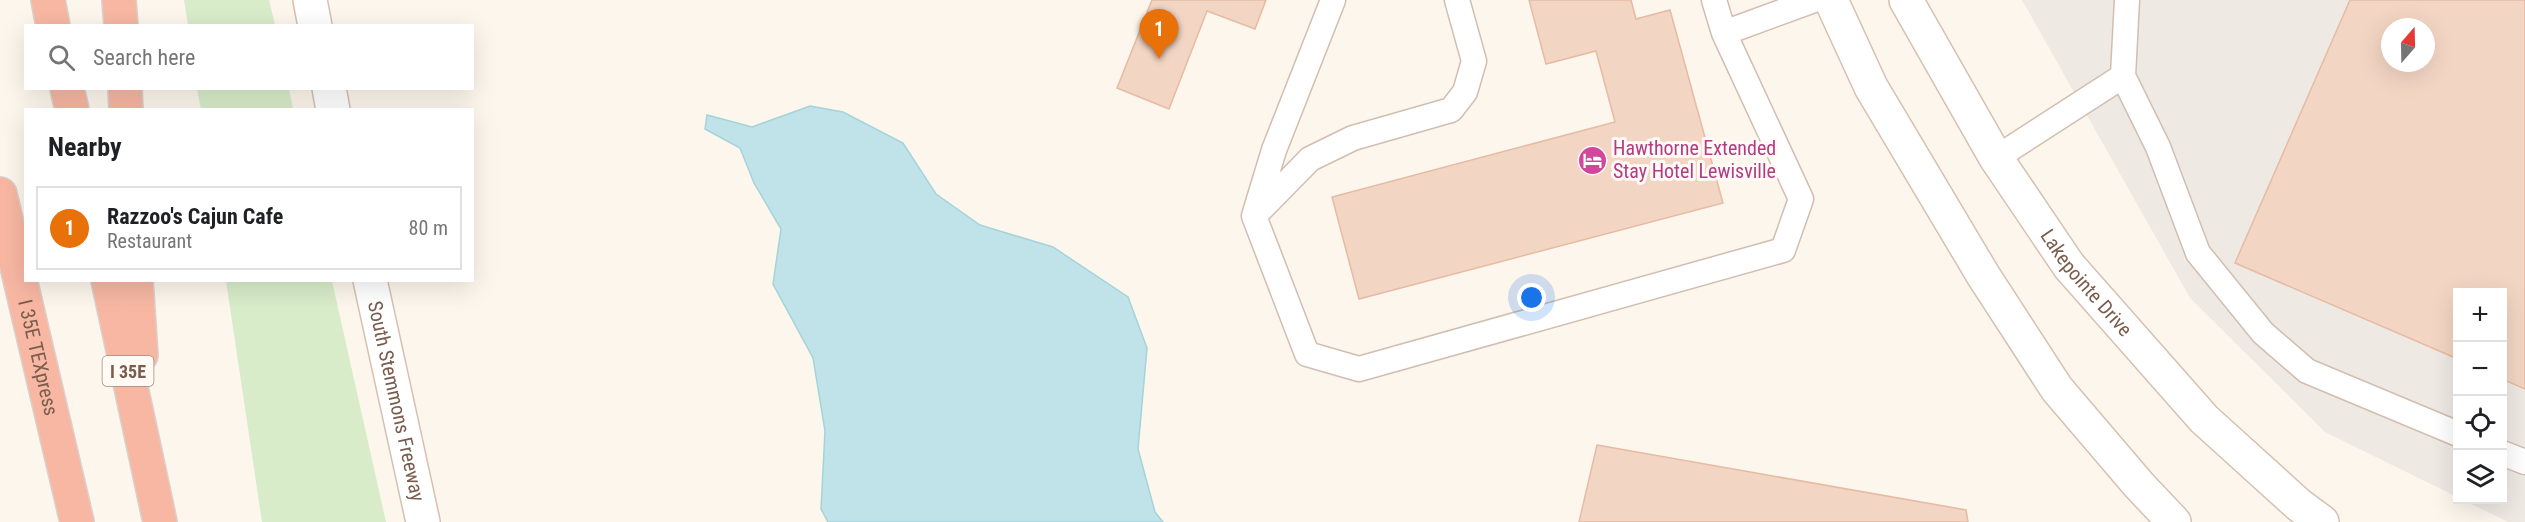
<!DOCTYPE html>
<html lang="en">
<head>
<meta charset="utf-8">
<style>
  body { margin:0; font-family:"Roboto Condensed",sans-serif; background:#f2f2f2; color:#202124 }
  .controls { position:absolute; right:18px; bottom:18px; display:grid; overflow:hidden; border-radius:0px; box-shadow:0 6px 24px #0002 }
  .controls button { width:54px; height:54px; display:grid; place-items:center; padding:0; border:0; border-bottom:2px solid #e0e0e0; background:#fff; color:#202124; font:30px sans-serif }
  .compass { position:absolute; left:2381px; top:18px; width:54px; height:54px; border-radius:50%; background:#fff; box-shadow:0 6px 24px #0002; rotate:20deg }
  .you { position:absolute; left:1532px; top:298px; width:21px; height:21px; margin:-15px; border:4px solid #fff; border-radius:50%; background:#1a73e8; box-shadow:0 0 0 9px #1a73e833 }
  .badge { display:grid; place-items:center; width:39px; height:39px; border-radius:50%; background:#111827; color:#fff; font-size:20px; font-weight:700 }
  .pin { position:absolute; translate:-50% -50px; filter:drop-shadow(0 2px 3px #0008) }
  .pin::after { content:''; position:absolute; top:32px; width:21px; height:18px; background:inherit; clip-path:polygon(0 0,100% 0,50% 100%) }
  .list { margin:0; padding:0; list-style:none }
  h2 { display:flex; justify-content:space-between; align-items:center; height:78px; margin:0; padding:0 24px; font-size:26px }
  h2 small { font-size:20px; font-weight:400; color:#757577 }
  .list li { display:grid; grid-template-columns:39px 1fr auto; gap:18px; align-items:center; box-sizing:border-box; height:84px; margin:0 12px 12px; padding:0 12px; border:2px solid #e0e0e0; border-radius:0px }
  .list b { display:block; font-size:22px; white-space:nowrap }
  .list p { margin:0; font-size:20px; white-space:nowrap; color:#757577 }
  .list em { font-size:20px; font-style:normal; color:#757577 }
  .icon { flex:none; width:33px; height:33px; fill:none; stroke:currentColor; stroke-width:2; stroke-linecap:round; stroke-linejoin:round }
  .map { position:relative; flex:none; width:2525px; height:522px; overflow:hidden }
  .search { position:absolute; background:#fff; box-shadow:0 6px 24px #0002; left:24px; top:24px; width:450px; height:66px; display:flex; align-items:center; gap:15px; box-sizing:border-box; padding:0 21px; border-radius:0px; color:#757577; font-size:22px }
  .panel { position:absolute; background:#fff; box-shadow:0 6px 24px #0002; left:24px; top:108px; width:450px; height:174px; border-radius:0px }
  .map>svg:first-child { display:block }
  .industrial { fill:#efe9e4; fill-rule:evenodd }
  .green { fill:#d8ecc9 }
  .water { fill:#bfe3e8; stroke:#a5d3da; stroke-width:1.5 }
  .building { fill:#f3d5c3; stroke:#e6bba3; stroke-width:1.5; fill-rule:evenodd }
  .lines { fill:none; stroke-linecap:round; stroke-linejoin:round }
  .lane-casing { stroke:#d1beb0; stroke-width:27 }
  .secondary-casing { stroke:#d6c0b0; stroke-width:36 }
  .highway-casing { stroke:#dad1cd; stroke-width:36 }
  .lane { stroke:#fff; stroke-width:24 }
  .secondary { stroke:#fff; stroke-width:33 }
  .highway { stroke:#f7b7a3; stroke-width:33 }
  .labels { text-anchor:middle; dominant-baseline:central; stroke-width:6; stroke-linejoin:round; paint-order:stroke }
  .shield { fill:#fffaf3; stroke:#a28b7f; stroke-width:1.5 }
  .shield-label { font-size:18px; font-weight:bold; fill:#7a5c4d }
  .hotel-label { font-size:20px; fill:#b23c85; stroke:#fffaf3; text-anchor:start }
  .street-label { font-size:20px; fill:#7a5c4d; stroke:#fffaf3 }
</style>
</head>
<body>
<div class="map">
<svg width="2525" height="522" viewBox="0 0 2525 522">
  <rect width="100%" height="100%" fill="#fdf6ec"/>
  <path class="industrial" d="M2022,0H2525V522H2508L2463,500H2502V292H2458L2457,497L2325,432L2190,298ZM2390,27H2426V63H2390Z"/>
  <path class="green" d="M184,0H269L275,25H188Z
    M197,89H289L293,109H201Z
    M226,281H332L386,522H262Z"/>
  <path class="water" d="M810,106L843,112L903,143L936,194L980,225L1053,247L1128,297L1147,348L1138,449L1155,512L1163,522H828L821,509L825,431L813,358L773,284L781,229L754,183L740,148L705,129L707,115L752,127Z"/>
  <path class="building" d="M1152,0H1266L1255,29L1207,11L1169,109L1117,88Z
    M1529,0H1631L1636,19L1670,10L1723,203L1359,299L1332,197L1615,122L1596,51L1546,64Z
    M2350,0H2525V389L2502,379V292H2458V359L2235,263ZM2390,27H2426V63H2390Z
    M1597,445L1966,510L1968,522H1579Z"/>
  <g class="lines">
    <defs>
      <path id="lane" d="M1333,0L1274,150L1254,216L1307,354L1359,369L1783,250L1801,199L1724,33L1714,0
        M1724,33L1814,0
        M2123,76L2158,147L2198,253L2263,333L2307,371L2458,434
        M1996,158L2123,76L2127,0
        M1258,212L1310,159L1353,138L1451,110L1465,92L1474,61L1457,0
        M2502,453L2525,462"/>
      <g id="secondary">
        <path d="M310,0L315,26"/>
        <path d="M1831,0L1871,87L1983,275L2057,389L2139,485L2174,522"/>
        <path id="s1" d="M1906,0L1996,158L2069,266L2204,419L2299,505L2322,522"/>
        <path d="M329,88L333,110"/>
        <path id="s2" d="M370,280L423,522"/>
      </g>
      <g id="highway">
        <path d="M48,0L53,26"/>
        <path d="M119,0L121,26"/>
        <path d="M67,88L72,110"/>
        <path d="M125,88L126,110"/>
        <path id="s3" d="M0,194L77,522"/>
        <path d="M108,280L160,522"/>
        <path d="M136,280L141,355"/>
      </g>
    </defs>
    <use href="#lane" class="lane-casing"/>
    <use href="#secondary" class="secondary-casing"/>
    <use href="#highway" class="highway-casing"/>
    <use href="#lane" class="lane"/>
    <use href="#secondary" class="secondary"/>
    <use href="#highway" class="highway"/>
  </g>
  <defs>
    <symbol id="hotel-disc" viewBox="-11 -11 22 22"><circle r="9.5" fill="#d1479c" stroke="#fffaf3"/><path d="M-6-4.5h1.5V1H6V5H4.5V3h-9V5H-6ZM-4 0a1.8 1.8 0 1 1 3.6 0ZM.5 0V-2.5h3Q6-2.5 6 0Z" fill="#fff"/></symbol>
  </defs>
  <g fill-rule="evenodd">
    <use href="#hotel-disc" x="1576" y="144" width="33" height="33"/>
  </g>
  <g class="labels">
    <rect class="shield" x="102.5" y="356" width="51" height="30" rx="4.5"/>
    <g class="shield-label">
      <text x="128" y="371">I 35E</text>
    </g>
    <g class="hotel-label">
      <text x="1613" y="148">Hawthorne Extended<tspan x="1613" dy="23">Stay Hotel Lewisville</tspan></text>
    </g>
    <g class="street-label">
      <text stroke="none"><textPath href="#s1" startOffset="336">Lakepointe Drive</textPath></text>
      <text stroke="none"><textPath href="#s3" startOffset="168">I 35E TEXpress</textPath></text>
      <text stroke="none"><textPath href="#s2" startOffset="124">South Stemmons Freeway</textPath></text>
    </g>
  </g>
</svg>
<div class="controls">
<button>+</button>
<button>−</button>
<button><svg class="icon" aria-label="locate" viewBox="0 0 24 24"><circle cx="12" cy="12" r="6"/><path d="M12 2v4M12 18v4M2 12h4M18 12h4"/></svg></button>
<button><svg class="icon" aria-label="layers" viewBox="0 0 24 24"><path d="M12 4l9 5-9 5-9-5zM3 14l9 5 9-5"/></svg></button>
</div>
<svg class="compass" viewBox="-18 -18 36 36"><path d="M0-13l5 13h-10z" fill="#e53935"/><path d="M0 13l5-13h-10z" fill="#757577"/></svg>
<div class="you"></div>
<div class="pin badge" style="left:1159px;top:59px;background:#e8710a">1</div>
<div class="search"><svg class="icon" aria-label="search" viewBox="0 0 24 24"><circle cx="10" cy="10" r="6"/><path d="M15 15l6 6"/></svg>Search here</div>
<section class="panel">
<h2>Nearby<small></small></h2>
<ul class="list">
<li><span class="badge" style="background:#e8710a">1</span><div><b>Razzoo's Cajun Cafe</b><p>Restaurant</p></div><em>80 m</em></li>
</ul>
</section>
</div>
</body>
</html>
